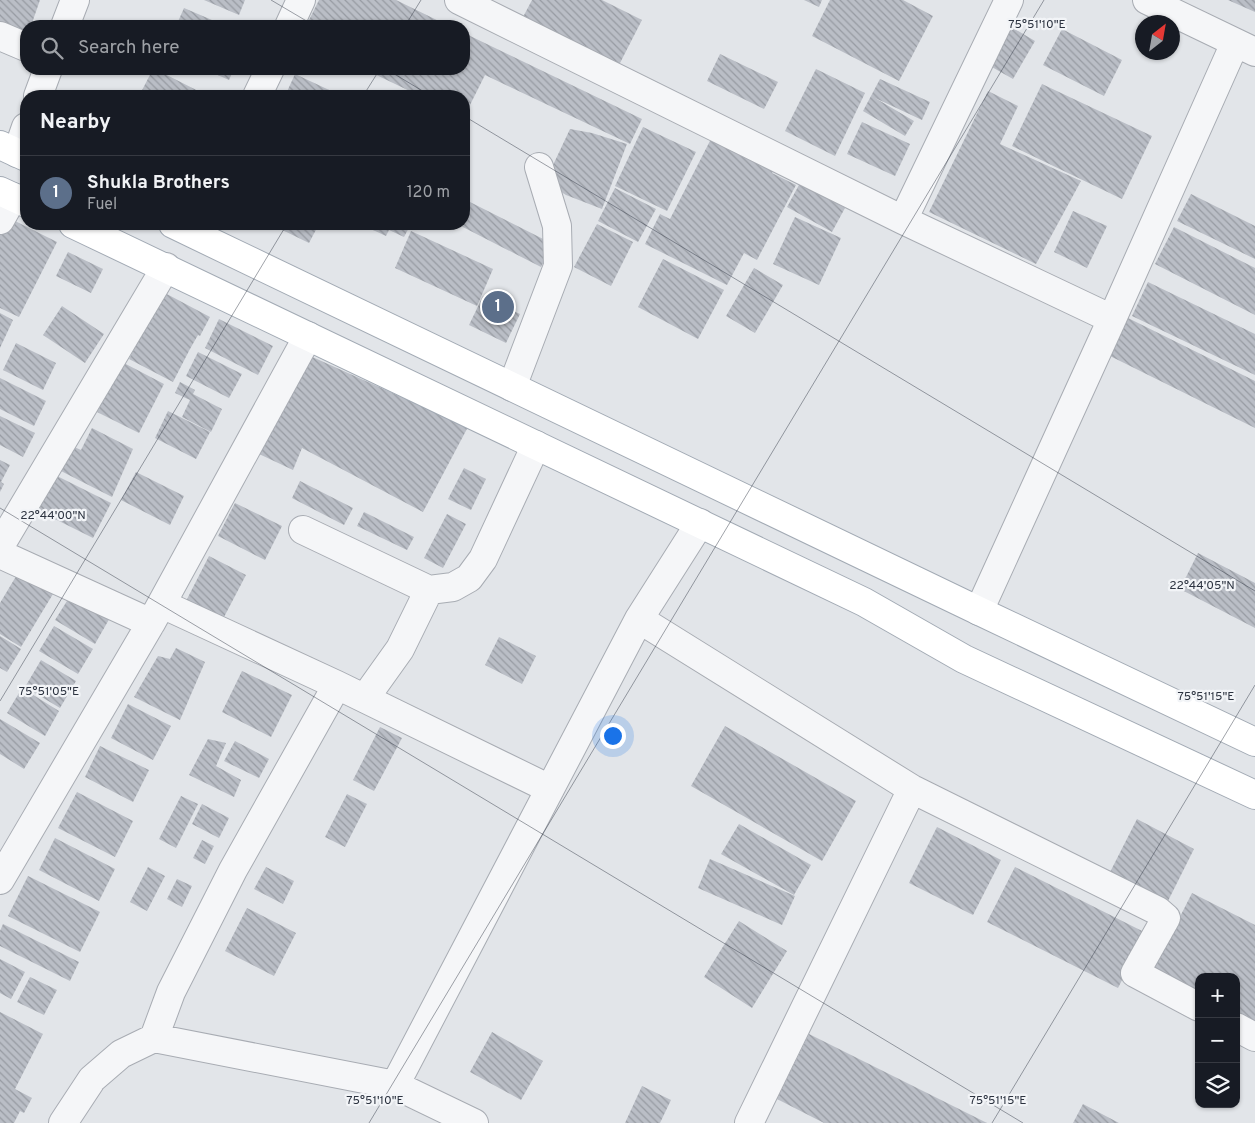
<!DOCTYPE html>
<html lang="en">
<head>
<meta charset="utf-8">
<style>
  body { margin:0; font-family:Overpass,sans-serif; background:#20242c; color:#f1f3f6 }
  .controls { position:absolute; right:15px; bottom:15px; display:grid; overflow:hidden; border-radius:10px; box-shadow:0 1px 4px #0004 }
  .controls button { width:45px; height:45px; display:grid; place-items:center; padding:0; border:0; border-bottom:1px solid #363941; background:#171b24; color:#f1f3f6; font:25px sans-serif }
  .compass { position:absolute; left:1135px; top:15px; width:45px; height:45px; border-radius:50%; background:#171b24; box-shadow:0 1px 4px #0004; rotate:31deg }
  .you { position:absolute; left:612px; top:735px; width:18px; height:18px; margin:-12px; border:4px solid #fff; border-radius:50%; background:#1a73e8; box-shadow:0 0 0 8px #1a73e833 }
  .badge { display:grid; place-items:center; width:32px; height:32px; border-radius:50%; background:#c35265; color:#fff; font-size:16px; font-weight:700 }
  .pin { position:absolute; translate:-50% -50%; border:2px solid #fff; box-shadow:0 1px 5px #0006 }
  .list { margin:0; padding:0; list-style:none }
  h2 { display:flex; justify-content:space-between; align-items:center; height:65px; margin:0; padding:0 20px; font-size:21px }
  h2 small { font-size:16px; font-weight:400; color:#9ea1a6 }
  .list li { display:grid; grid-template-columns:32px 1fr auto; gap:15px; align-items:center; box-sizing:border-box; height:75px; padding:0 20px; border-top:1px solid #363941 }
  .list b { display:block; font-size:19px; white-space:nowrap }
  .list p { margin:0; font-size:16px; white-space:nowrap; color:#9ea1a6 }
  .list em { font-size:16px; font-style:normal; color:#9ea1a6 }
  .icon { flex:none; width:28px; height:28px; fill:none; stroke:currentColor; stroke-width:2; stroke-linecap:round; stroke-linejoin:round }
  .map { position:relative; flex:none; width:1255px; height:1123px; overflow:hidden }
  .search { position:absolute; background:#171b24; box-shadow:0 1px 4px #0004; left:20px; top:20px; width:450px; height:55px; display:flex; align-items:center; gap:12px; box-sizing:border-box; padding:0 18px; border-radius:20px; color:#9ea1a6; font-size:19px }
  .panel { position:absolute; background:#171b24; box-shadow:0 1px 4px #0004; left:20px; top:90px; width:450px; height:140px; border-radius:20px }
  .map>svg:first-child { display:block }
  .building { fill:url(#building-back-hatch) }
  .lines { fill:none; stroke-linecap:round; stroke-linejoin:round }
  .minor-casing { stroke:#a8acb3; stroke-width:30 }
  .major-casing { stroke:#a2aab4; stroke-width:30 }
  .minor { stroke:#f5f6f8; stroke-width:28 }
  .major { stroke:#fff; stroke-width:28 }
  .ticks { fill:none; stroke:#2c3340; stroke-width:1; stroke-opacity:0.45 }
  .ticks-label { font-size:12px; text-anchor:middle; fill:#2c3340; stroke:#f2f4f7; stroke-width:4.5; stroke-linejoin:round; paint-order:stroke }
</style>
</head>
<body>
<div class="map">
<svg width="1255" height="1123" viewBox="0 0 1255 1123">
  <defs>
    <pattern id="building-back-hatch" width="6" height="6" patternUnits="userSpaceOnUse" patternTransform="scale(1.25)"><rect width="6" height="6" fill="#babec6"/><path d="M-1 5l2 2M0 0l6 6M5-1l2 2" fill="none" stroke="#979ba2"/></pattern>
  </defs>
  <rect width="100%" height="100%" fill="#e2e5e9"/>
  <path class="building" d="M0,0H40L31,26H26V39L0,29Z
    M204,0H245L239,15Z
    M319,0H396L449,26H306Z
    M532,0H602L642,20L619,65L523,17Z
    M804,0H822L819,7Z
    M830,0H903L933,16L899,81L812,36Z
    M1228,0H1255V12Z
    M184,8L226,26H176Z
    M1006,24L1035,41L1013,79L983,62Z
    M1062,29L1122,60L1104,96L1043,65Z
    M464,33L642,119L630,144L485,75L464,117V96H420L364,69H464Z
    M720,54L778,82L764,109L707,81Z
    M153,69H155L208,96H139Z
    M204,69H234L229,80Z
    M816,69L865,93L835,156L785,131Z
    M295,74L342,96H285Z
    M880,79L930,102L922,120L875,98L914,121L905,136L863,111Z
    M1042,84L1152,136L1122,199L1012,146Z
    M988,91L1018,106L1000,144L1081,181L1036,264L929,212Z
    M862,122L910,144L895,176L847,154Z
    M643,127L696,152L667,211L615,186Z
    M570,129L592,133L627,144L602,209L566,195L545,182Z
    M713,135L775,167L772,173L796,185L757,260L744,253L727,285L645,244L660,214L670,219Z
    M800,183L845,208L832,232L787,207Z
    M615,188L656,209L638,242L598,221Z
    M1191,194L1255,226V259L1177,221Z
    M464,199L553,244L541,267L457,224H464Z
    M1073,211L1107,226L1087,268L1054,252Z
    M5,216L57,242L19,317L0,308V225Z
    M795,217L841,238L819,285L773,264Z
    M270,224H319L309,243Z
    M360,224H411L404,237L389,230L386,236Z
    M597,224L633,242L611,286L574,267Z
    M1174,227L1255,268V315L1155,264Z
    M411,231L493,269L477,306L395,268Z
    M68,252L103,269L91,293L56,276Z
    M663,259L724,290L698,339L638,307Z
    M754,268L783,285L755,333L726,316Z
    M1148,282L1255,334V375L1132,316Z
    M163,292L210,317L200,336L198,335L190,349L173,382L129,359Z
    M483,296L520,314L506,343L469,325Z
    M62,306L104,334L85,363L43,335Z
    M0,313L13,320L0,348Z
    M1128,318L1255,381V428L1110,356Z
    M219,319L273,346L258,375L205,348Z
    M16,343L56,363L43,390L3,370Z
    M198,352L242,374L229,398L186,376Z
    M308,355L468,427L423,512L302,448L293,470L257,453Z
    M122,362L164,384L139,433L97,412Z
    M0,378L46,401L34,426L0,409Z
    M180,382L195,390L193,394L222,409L211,432L182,417L190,400L175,393Z
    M168,411L210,432L196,459L155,438Z
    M0,416L35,433L23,457L0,445Z
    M92,428L133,449L112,497L59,470L72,446L81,450Z
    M0,460L10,465L1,482L4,484L0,492Z
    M464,468L486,479L471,510L448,499Z
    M136,472L184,496L170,525L121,500Z
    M55,475L111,503L93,538L37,510Z
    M300,481L353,508L344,525L292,498Z
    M235,503L282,526L265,560L218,536Z
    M364,512L414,537L407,550L357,526Z
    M447,514L466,524L443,568L424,558Z
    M1198,553L1255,583V628L1180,589Z
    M209,556L246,575L223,619L186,601Z
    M18,573L53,594L21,647L0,634V603Z
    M72,593L111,616L95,644L55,620Z
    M54,626L93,649L78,674L39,651Z
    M0,636L21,649L7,672L0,668Z
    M499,637L536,656L522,684L485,665Z
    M176,648L205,662L180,720L134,697L158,656L170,659Z
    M41,660L76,681L60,708L25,687Z
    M242,671L292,695L271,737L222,712Z
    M22,688L59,711L45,736L7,713Z
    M128,704L171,726L153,760L111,738Z
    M0,719L40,743L24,769L0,754Z
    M725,726L856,801L822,861L691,786Z
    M380,727L402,738L374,791L353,780Z
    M208,739L226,743L216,766L241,780L234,797L189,775Z
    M235,741L269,759L259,778L224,761Z
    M100,746L149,770L133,802L85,777Z
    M77,792L133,821L115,857L58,828Z
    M347,794L367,804L345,847L325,837Z
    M181,796L198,804L176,848L159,839Z
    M202,804L229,818L219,838L192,824Z
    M1137,819L1194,849L1165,907L1107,878Z
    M739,824L811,865L794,895L721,854Z
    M937,827L1001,860L973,915L909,883Z
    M55,838L115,869L99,901L39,870Z
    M202,840L214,846L205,864L193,858Z
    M710,859L795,896L782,925L698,888Z
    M148,867L165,876L147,911L130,902Z
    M266,867L294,881L283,904L254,889Z
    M1015,867L1146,933L1118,988L987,922Z
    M28,876L100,912L80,952L8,916Z
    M177,879L192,886L182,907L167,899Z
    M1192,893L1255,925V1027L1236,1018V977H1199V999L1151,974Z
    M247,908L296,933L274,976L225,951Z
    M739,921L787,951L752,1008L704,977Z
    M3,924L79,962L70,981L0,946V931Z
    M0,959L25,972L11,999L0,993Z
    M30,977L57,990L44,1015L17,1002Z
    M0,1012L43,1034L15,1089L32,1098L24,1113L20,1111L14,1123H0Z
    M492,1032L543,1061L521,1100L470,1072Z
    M809,1034L987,1123H824L777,1099Z
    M642,1086L671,1100L660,1123H625Z
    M1083,1104L1119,1123H1073Z"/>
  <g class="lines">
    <defs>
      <path id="minor" d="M459,0L903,220L1112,319
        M1147,0L1255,52
        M65,26L75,0
        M289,26L301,0
        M0,36L26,47
        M38,96L48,69
        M257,96L270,69
        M17,153L26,127
        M0,220L13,197
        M903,220L1009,0
        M512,387L558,266L557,226L539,167
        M303,530L429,590L453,587L469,578L483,559L536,445
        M0,546L166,267
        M0,554L151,623
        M162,604L337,685L550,789
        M979,611L1112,319L1235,43
        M639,619L912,789L1158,911L1166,918L1135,973L1199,1007
        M365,698L400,649L429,590
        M0,880L151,623L308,336
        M1236,1027L1255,1037
        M154,1038L171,992L233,870L337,685
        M395,1085L639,619L700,523
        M63,1123L92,1079L121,1054L154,1038L395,1085L474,1123
        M749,1123L912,789"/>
      <path id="major" d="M0,145L26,157
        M0,191L26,203
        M73,224L864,602L964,659L1255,795
        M173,224L979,611L1255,742"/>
    </defs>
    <use href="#minor" class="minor-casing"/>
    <use href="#major" class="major-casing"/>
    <use href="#minor" class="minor"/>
    <use href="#major" class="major"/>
  </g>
  <path class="ticks" d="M271,0L315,26M405,26L421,0M386,69L431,96M363,96L380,69M464,116L1255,591M0,508L1023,1123M0,701L287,224M369,1123L1044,0M992,1123L1255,685"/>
  <g class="ticks-label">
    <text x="1037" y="28">75°51'10"E</text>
    <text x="53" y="519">22°44'00"N</text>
    <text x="1202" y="589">22°44'05"N</text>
    <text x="49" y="695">75°51'05"E</text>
    <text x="1206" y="700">75°51'15"E</text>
    <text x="375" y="1104">75°51'10"E</text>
    <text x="998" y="1104">75°51'15"E</text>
  </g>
</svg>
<div class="controls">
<button>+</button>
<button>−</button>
<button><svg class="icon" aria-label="layers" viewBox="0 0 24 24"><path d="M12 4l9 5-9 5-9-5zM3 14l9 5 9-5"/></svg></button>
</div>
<svg class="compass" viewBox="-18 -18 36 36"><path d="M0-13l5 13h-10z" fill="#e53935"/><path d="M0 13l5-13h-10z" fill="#9ea1a6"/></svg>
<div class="you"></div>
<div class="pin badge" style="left:498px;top:307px;background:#5c6f8a">1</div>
<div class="search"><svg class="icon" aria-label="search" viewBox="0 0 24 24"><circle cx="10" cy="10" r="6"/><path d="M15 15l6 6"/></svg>Search here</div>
<section class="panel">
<h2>Nearby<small></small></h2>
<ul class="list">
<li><span class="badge" style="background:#5c6f8a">1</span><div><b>Shukla Brothers</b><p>Fuel</p></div><em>120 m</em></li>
</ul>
</section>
</div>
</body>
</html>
